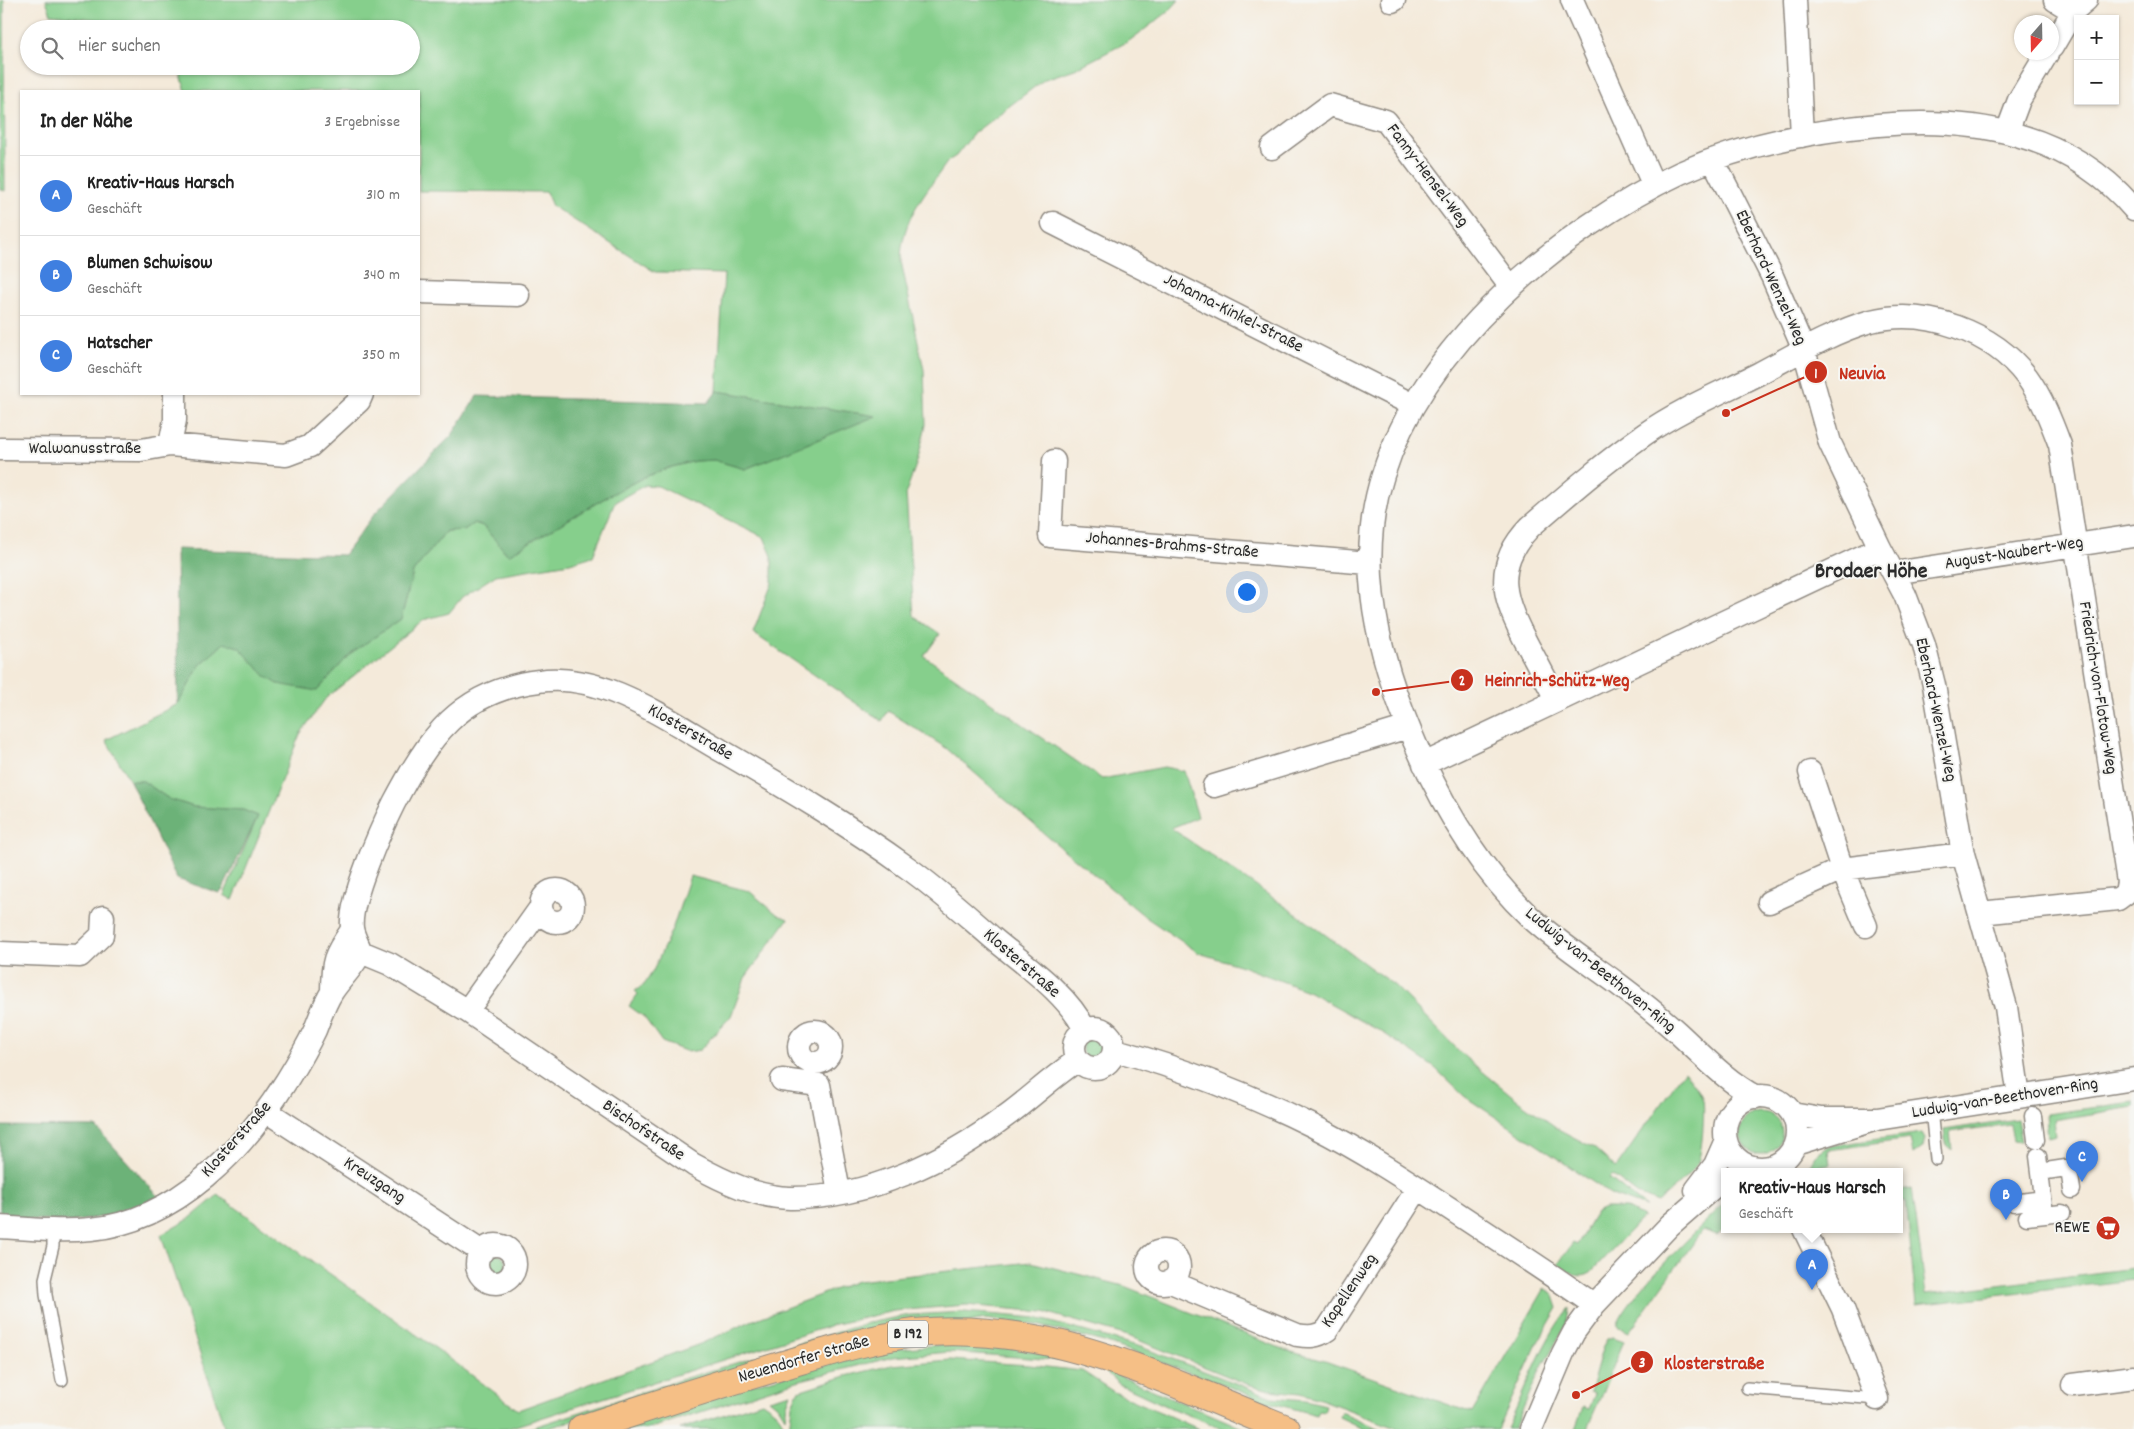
<!DOCTYPE html>
<html lang="de">
<head>
<meta charset="utf-8">
<style>
  body { margin:0; font-family:Dekko,sans-serif; background:#f6f6f6; color:#222 }
  .controls { position:absolute; right:15px; top:15px; display:grid; overflow:hidden; border-radius:0px; box-shadow:0 1px 4px #0004 }
  .controls button { width:45px; height:45px; display:grid; place-items:center; padding:0; border:0; border-bottom:1px solid #e0e0e0; background:#fff; color:#222; font:25px sans-serif }
  .compass { position:absolute; left:2014px; top:15px; width:45px; height:45px; border-radius:50%; background:#fff; box-shadow:0 1px 4px #0004; rotate:200deg }
  .you { position:absolute; left:1246px; top:591px; width:18px; height:18px; margin:-12px; border:4px solid #fff; border-radius:50%; background:#1a73e8; box-shadow:0 0 0 8px #1a73e833 }
  .badge { display:grid; place-items:center; width:32px; height:32px; border-radius:50%; background:#ea580c; color:#fff; font-size:16px; font-weight:700 }
  .pin { position:absolute; translate:-50% -41px; filter:drop-shadow(0 1px 2px #0008) }
  .pin::after { content:''; position:absolute; top:26px; width:18px; height:15px; background:inherit; clip-path:polygon(0 0,100% 0,50% 100%) }
  .popup { position:absolute; left:1721px; top:1168px; width:182px; height:65px; box-sizing:border-box; display:grid; place-content:center; border-radius:0px; background:#fff; filter:drop-shadow(0 1px 4px #0005); font-size:16px; white-space:nowrap; color:#767676 }
  .popup b { font-size:19px; color:#222 }
  .popup::after { content:''; position:absolute; left:50%; top:100%; margin-left:-10px; border:10px solid transparent; border-top-color:#fff }
  .list { margin:0; padding:0; list-style:none }
  h2 { display:flex; justify-content:space-between; align-items:center; height:65px; margin:0; padding:0 20px; font-size:21px }
  h2 small { font-size:16px; font-weight:400; color:#767676 }
  .list li { display:grid; grid-template-columns:32px 1fr auto; gap:15px; align-items:center; box-sizing:border-box; height:80px; padding:0 20px; border-top:1px solid #e0e0e0 }
  .list b { display:block; font-size:19px; white-space:nowrap }
  .list p { margin:0; font-size:16px; white-space:nowrap; color:#767676 }
  .list em { font-size:16px; font-style:normal; color:#767676 }
  .icon { flex:none; width:28px; height:28px; fill:none; stroke:currentColor; stroke-width:2; stroke-linecap:round; stroke-linejoin:round }
  .map { position:relative; flex:none; width:2134px; height:1429px; overflow:hidden }
  .search { position:absolute; background:#fff; box-shadow:0 1px 4px #0004; left:20px; top:20px; width:400px; height:55px; display:flex; align-items:center; gap:12px; box-sizing:border-box; padding:0 18px; border-radius:28px; color:#767676; font-size:19px }
  .panel { position:absolute; background:#fff; box-shadow:0 1px 4px #0004; left:20px; top:90px; width:400px; height:305px; border-radius:0px }
  .map>svg:first-child { display:block }
  .green { fill:#86cf8c; stroke:#587d5c }
  .forest { fill:#6cb278; stroke:#4c6e52 }
  .lines { fill:none; stroke-linecap:round; stroke-linejoin:round }
  .service-casing { stroke:#908a82; stroke-width:14 }
  .pedestrian-casing { stroke:#908a82; stroke-width:19 }
  .minor-casing { stroke:#908a82; stroke-width:25 }
  .primary-casing { stroke:#908a82; stroke-width:30 }
  .service { stroke:#fff; stroke-width:11 }
  .pedestrian { stroke:#fff; stroke-width:16 }
  .minor { stroke:#fff; stroke-width:22 }
  .primary { stroke:#f5bf86; stroke-width:28 }
  .labels { text-anchor:middle; dominant-baseline:central; stroke-width:4; stroke-linejoin:round; paint-order:stroke }
  .shield { fill:#f6f6f2; stroke:#686867; stroke-width:1 }
  .shield-label { font-size:16px; font-weight:bold; fill:#2b2b2b }
  .street-label { font-size:18px; fill:#2b2b2b; stroke:#f6f6f2 }
  .poi-label { font-size:18px; fill:#2b2b2b; stroke:#f6f6f2; text-anchor:end }
  .district-label { font-size:22px; font-weight:bold; fill:#2b2b2b; stroke:#f6f6f2 }
  .leader { fill:none; stroke:#c8321e; stroke-width:2 }
  .callout-dot { fill:#c8321e; stroke:#f6f6f2; stroke-width:2 }
  .mark-label { font-size:15px; text-anchor:middle; font-weight:bold; fill:#fff }
  .callout-label { font-size:19px; text-anchor:middle; font-weight:bold; fill:#c8321e; stroke:#f6f6f2; stroke-width:4; stroke-linejoin:round; paint-order:stroke }
</style>
</head>
<body>
<div class="map">
<svg width="2134" height="1429" viewBox="0 0 2134 1429">
  <rect width="100%" height="100%" fill="#f6f6f2"/>
  <filter id="ink" filterUnits="userSpaceOnUse"><feTurbulence type="fractalNoise" baseFrequency=".02" numOctaves="2"/><feDisplacementMap in="SourceGraphic" scale="10" xChannelSelector="R" yChannelSelector="G"/><feConvolveMatrix kernelMatrix="1 2 1 2 8 2 1 2 1" color-interpolation-filters="sRGB"/></filter>
  <filter id="wash" filterUnits="userSpaceOnUse"><feTurbulence type="fractalNoise" baseFrequency=".0096" numOctaves="4" result="noise"/><feDisplacementMap in="SourceGraphic" scale="20" xChannelSelector="R" yChannelSelector="G"/><feGaussianBlur stdDeviation="1.12" result="paint"/><feColorMatrix in="noise" values="0 0 0 0 0 0 0 0 0 0 0 0 0 0 0 0 0 1.4 0 .05"/><feComposite in="paint" operator="in"/></filter>
  <g filter="url(#wash)">
    <rect width="100%" height="100%" fill="#f4eada"/>
    <path class="green" d="M1,0H4L5,191L0,189Z
      M46,0H1179L1168,12L1129,41L1075,69L1045,79L974,133L956,156L948,161C925,194 901,219 901,261L924,370L926,425L917,462L906,492L914,616L940,634L924,656L1102,779L1164,767L1184,771L1198,817L1171,828L1308,922L1395,986L1466,1058L1515,1098L1560,1130L1594,1148L1616,1168L1684,1071C1691,1080 1699,1089 1703,1100C1705,1109 1702,1157 1697,1164C1687,1178 1671,1190 1658,1202L1637,1194L1612,1175L1609,1178L1646,1207L1612,1195L1464,1096L1435,1068L1385,1034L1310,992L1242,966L1199,953L1147,918L1047,836L946,748L888,711L882,721L753,633L772,583V556L764,537L658,486L645,485L615,502L593,556L570,563L496,575L462,597L449,613L423,620L326,698L300,734L233,900L224,895L258,816L243,810L194,807L169,799L143,781H130L106,740L178,704L200,665L224,643L239,647L265,676L317,691L351,653L401,619L413,572L446,531L464,530L474,523L483,526L508,555L610,495L642,478L668,468L695,461L714,460L745,469L875,416L717,391L724,274L655,272L552,206L546,192L419,191V91H186L178,66H411V29H168L166,23L118,22L51,14Z
      M690,876L749,891L778,915L788,919L745,978L731,1016L700,1050L688,1052L662,1042L644,1017L629,1006L638,994L635,991L644,985L653,971L673,927Z
      M1082 1048a13 13 0 1 1 26 0a13 13 0 1 1-26 0Z
      M2134,1102V1107L2054,1120L2056,1136L2048,1138L2046,1114Z
      M1740 1133a21 21 0 1 1 42 0a21 21 0 1 1-42 0Z
      M2017,1119L2021,1142L2013,1141L2010,1124L1950,1132L1952,1150L1946,1145L1944,1130Z
      M1922,1133L1925,1138L1923,1147L1913,1154L1910,1139L1828,1150L1830,1164L1812,1167L1810,1171H1806L1815,1155L1828,1146Z
      M1912,1188L1926,1294L2134,1268V1280L1916,1305L1906,1201H1900V1190Z
      M218,1195L441,1352L518,1410L700,1344L751,1321L857,1281L1031,1262L1124,1286L1288,1351L1325,1361L1472,1413L1545,1288L1554,1296L1558,1308L1538,1342L1498,1429H1398L1326,1401L1301,1393L1270,1390L1247,1384L1128,1336L1044,1312L966,1305L894,1311L836,1324L506,1429H225L161,1235L189,1219Z
      M1724,1204V1228L1717,1235L1703,1230L1629,1332L1617,1326C1621,1302 1703,1224 1724,1204Z
      M1605,1208H1626L1643,1217L1589,1274C1577,1280 1568,1270 1558,1264L1573,1243L1577,1245L1596,1212Z
      M484 1265a11 11 0 1 1 22 0a11 11 0 1 1-22 0Z
      M1569,1308C1569,1329 1550,1350 1541,1368C1532,1388 1523,1409 1514,1429H1507C1524,1392 1543,1339 1569,1308Z
      M964,1312L1036,1318L1141,1347L1272,1397L1305,1400L1326,1405L1324,1411L1319,1410L1317,1415L1265,1401L1222,1384L1104,1342L1037,1325L985,1319L741,1367L546,1429H528L683,1379L868,1323L910,1315Z
      M1613,1337L1624,1341L1587,1429H1575L1583,1407L1589,1409L1595,1394L1590,1392L1602,1349L1607,1339Z
      M949,1344C994,1344 1026,1348 1069,1361L950,1352L893,1357L797,1381L648,1429H614L756,1383L885,1350Z
      M950,1360L1029,1365L1082,1371L1114,1392L1199,1429H789L792,1405L798,1391L846,1376L892,1365Z
      M1101,1368L1231,1423L1244,1429H1224L1173,1409L1119,1384Z
      M791,1393L787,1404L785,1417L779,1407L769,1399Z
      M762,1402C772,1409 783,1415 784,1429H680Z
      M1341,1412L1380,1429H1364L1339,1417Z"/>
    <path class="forest" d="M717,391L876,416L745,469L714,460L695,461L668,468L642,478L610,495L508,555L483,526L474,523L464,530L446,531L413,572L401,619L351,653L317,691L278,684L265,676L239,647L224,643L200,665L178,704L176,549L344,555L375,513L452,435L477,396L708,403Z
      M130,781H143L169,799L194,807L243,810L258,816L222,891L219,893L177,879Z
      M0,1126L96,1127L159,1197L114,1215L70,1222L2,1217L0,1215Z"/>
  </g>
  <g filter="url(#ink)">
    <g class="lines">
      <defs>
        <path id="service" d="M1931,1109L1936,1159
          M53,1230V1246L45,1279L46,1295L62,1380
          M1747,1388L1877,1399"/>
        <path id="pedestrian" d="M2033,1116L2036,1140
          M2038,1156L2040,1172L2066,1168L2070,1176L2072,1190
          M2040,1172L2045,1215L2062,1213
          M2014,1203L2043,1199
          M2027,1217L2045,1215"/>
        <path id="minor" d="M1572,0L1654,186
          M1795,0L1802,136
          M2055,0L2073,11
          M1392,1L1394,0
          M2052,47L2073,11L2086,0
          M2007,132L2019,100L2048,52
          M1272,148L1330,105L1386,121L1510,286
          M1713,160L1772,276L1804,350L1830,443L1880,548L1905,595L1924,645L1934,685L1963,854L2006,1007L2019,1097
          M1053,223L1413,405
          M419,292L518,295
          M170,445L175,420V394
          M0,449L141,450L170,445L286,455L310,446L359,401L362,394
          M1054,461L1050,536L1369,563
          M1894,573L2134,536
          M1557,701C1547,682 1538,664 1528,646C1505,602 1490,568 1530,527C1567,495 1605,462 1645,434C1679,410 1720,393 1758,374C1794,355 1832,332 1871,321C1926,307 1993,332 2027,377C2042,398 2051,421 2060,445L2128,882L2126,893L2118,899L1980,913
          M1424,764L1880,548
          M1810,772L1842,869L1866,926
          M1214,786L1408,727
          M541 906a16 16 0 1 1 32 0a16 16 0 1 1-32 0Z
          M1769,902L1842,869L1963,854
          M361,952L390,964L467,1011L694,1165C723,1181 756,1197 790,1198C867,1199 946,1161 1006,1116C1031,1098 1052,1077 1078,1060
          M0,953L80,956L102,935L103,917
          M332,992C332,961 334,955 352,930
          M467,1011L541,907
          M1074 1048a20 20 0 1 1 40 0a20 20 0 1 1-40 0Z
          M799 1047a16 16 0 1 1 32 0a16 16 0 1 1-32 0Z
          M1115,1050C1179,1067 1253,1096 1313,1126C1371,1155 1426,1193 1481,1229C1519,1254 1557,1278 1594,1305
          M782,1080L819,1085L839,1192
          M1725 1132a36 36 0 1 1 72 0a36 36 0 1 1-72 0Z
          M1756,1097C1726,1081 1702,1055 1677,1032C1658,1015 1638,999 1618,984C1588,962 1557,942 1530,917C1473,863 1432,788 1404,716C1374,639 1357,555 1383,475C1423,345 1560,229 1680,173C1742,145 1811,131 1878,125C1975,117 2068,132 2134,209
          M266,1111L482,1252
          M1792,1114L1821,1119H1877L1795,1144
          M1877,1119L2134,1079
          M1696,1190L1715,1165L1726,1140
          M0,1227C30,1229 61,1232 91,1229C177,1221 244,1149 287,1080C297,1064 307,1047 315,1030C320,1017 325,1003 332,992C342,977 353,968 361,952C358,944 353,936 352,928C349,900 381,829 394,803C429,737 459,691 539,681C565,677 595,684 619,694C655,709 689,732 722,751C786,788 849,825 908,868C939,890 967,916 995,940C1025,965 1068,994 1085,1030
          M1804,1229L1843,1309L1877,1399
          M477 1264a19 19 0 1 1 38 0a19 19 0 1 1-38 0Z
          M1147 1267a16 16 0 1 1 32 0a16 16 0 1 1-32 0Z
          M1171,1282L1297,1335C1309,1337 1317,1337 1327,1330L1418,1188
          M2073,1385L2134,1377
          M1531,1429L1563,1353L1574,1332L1594,1305L1670,1225L1724,1178"/>
        <path id="primary" d="M582,1429C652,1406 723,1383 794,1362C834,1350 873,1338 915,1333C954,1329 996,1332 1035,1339C1120,1355 1206,1397 1286,1429"/>
      </defs>
      <use href="#service" class="service-casing"/>
      <use href="#pedestrian" class="pedestrian-casing"/>
      <use href="#minor" class="minor-casing"/>
      <use href="#primary" class="primary-casing"/>
      <use href="#service" class="service"/>
      <use href="#pedestrian" class="pedestrian"/>
      <use href="#minor" class="minor"/>
      <use href="#primary" class="primary"/>
    </g>
  </g>
  <defs>
    <symbol id="supermarket-disc" viewBox="-11 -11 22 22"><circle r="9.5" fill="#c8321e" stroke="#f6f6f2"/><path d="M-6-5.5h2.5l.6 2H6L4.5 2H-2.5L-4.4-4H-6ZM-1.5 3.2a1.3 1.3 0 1 0 .1 0ZM3 3.2a1.3 1.3 0 1 0 .1 0Z" fill="#fff"/></symbol>
  </defs>
  <g fill-rule="evenodd">
    <use href="#supermarket-disc" x="2094" y="1214" width="28" height="28"/>
  </g>
  <g class="labels">
    <rect class="shield" x="888" y="1320.5" width="40" height="27" rx="4"/>
    <g class="shield-label">
      <text x="908" y="1334">B 192</text>
    </g>
    <g class="street-label">
      <text transform="translate(1427 176) rotate(53)">Fanny-Hensel-Weg</text>
      <text transform="translate(1770 278) rotate(65)">Eberhard-Wenzel-Weg</text>
      <text transform="translate(1233 314) rotate(27)">Johanna-Kinkel-Straße</text>
      <text x="85" y="449">Walwanusstraße</text>
      <text transform="translate(1172 546) rotate(5)">Johannes-Brahms-Straße</text>
      <text transform="translate(2014 554) rotate(-9)">August-Naubert-Weg</text>
      <text transform="translate(2097 688) rotate(81)">Friedrich-von-Flotow-Weg</text>
      <text transform="translate(1935 710) rotate(78)">Eberhard-Wenzel-Weg</text>
      <text transform="translate(690 733) rotate(30)">Klosterstraße</text>
      <text transform="translate(1021 964) rotate(41)">Klosterstraße</text>
      <text transform="translate(1600 971) rotate(39)">Ludwig-van-Beethoven-Ring</text>
      <text transform="translate(2005 1099) rotate(-9)">Ludwig-van-Beethoven-Ring</text>
      <text transform="translate(643 1131) rotate(34)">Bischofstraße</text>
      <text transform="translate(237 1140) rotate(-48)">Klosterstraße</text>
      <text transform="translate(374 1181) rotate(33)">Kreuzgang</text>
      <text transform="translate(1350 1291) rotate(-56)">Kapellenweg</text>
      <text transform="translate(804 1360) rotate(-16)">Neuendorfer Straße</text>
    </g>
    <g class="poi-label">
      <text x="2090" y="1228">REWE</text>
    </g>
    <g class="district-label">
      <text x="1871" y="572">Brodaer Höhe</text>
    </g>
  </g>
  <path class="leader" d="M1726 413L1816 372M1376 692L1462 680M1576 1395L1642 1362"/>
  <g class="callout-dot">
    <circle cx="1726" cy="413" r="5"/>
    <circle cx="1376" cy="692" r="5"/>
    <circle cx="1576" cy="1395" r="5"/>
    <circle cx="1816" cy="372" r="12"/>
    <circle cx="1462" cy="680" r="12"/>
    <circle cx="1642" cy="1362" r="12"/>
  </g>
  <g class="mark-label">
    <text x="1816" y="378">1</text>
    <text x="1462" y="685">2</text>
    <text x="1642" y="1367">3</text>
  </g>
  <g class="callout-label">
    <text x="1862" y="379">Neuvia</text>
    <text x="1557" y="686">Heinrich-Schütz-Weg</text>
    <text x="1714" y="1369">Klosterstraße</text>
  </g>
</svg>
<div class="controls">
<button>+</button>
<button>−</button>
</div>
<svg class="compass" viewBox="-18 -18 36 36"><path d="M0-13l5 13h-10z" fill="#e53935"/><path d="M0 13l5-13h-10z" fill="#767676"/></svg>
<div class="you"></div>
<div class="pin badge" style="left:1812px;top:1290px;background:#3f7fe0">A</div>
<div class="popup"><b>Kreativ-Haus Harsch</b>Geschäft</div>
<div class="pin badge" style="left:2006px;top:1220px;background:#3f7fe0">B</div>
<div class="pin badge" style="left:2082px;top:1182px;background:#3f7fe0">C</div>
<div class="search"><svg class="icon" aria-label="search" viewBox="0 0 24 24"><circle cx="10" cy="10" r="6"/><path d="M15 15l6 6"/></svg>Hier suchen</div>
<section class="panel">
<h2>In der Nähe<small>3 Ergebnisse</small></h2>
<ul class="list">
<li><span class="badge" style="background:#3f7fe0">A</span><div><b>Kreativ-Haus Harsch</b><p>Geschäft</p></div><em>310 m</em></li>
<li><span class="badge" style="background:#3f7fe0">B</span><div><b>Blumen Schwisow</b><p>Geschäft</p></div><em>340 m</em></li>
<li><span class="badge" style="background:#3f7fe0">C</span><div><b>Hatscher</b><p>Geschäft</p></div><em>350 m</em></li>
</ul>
</section>
</div>
</body>
</html>
